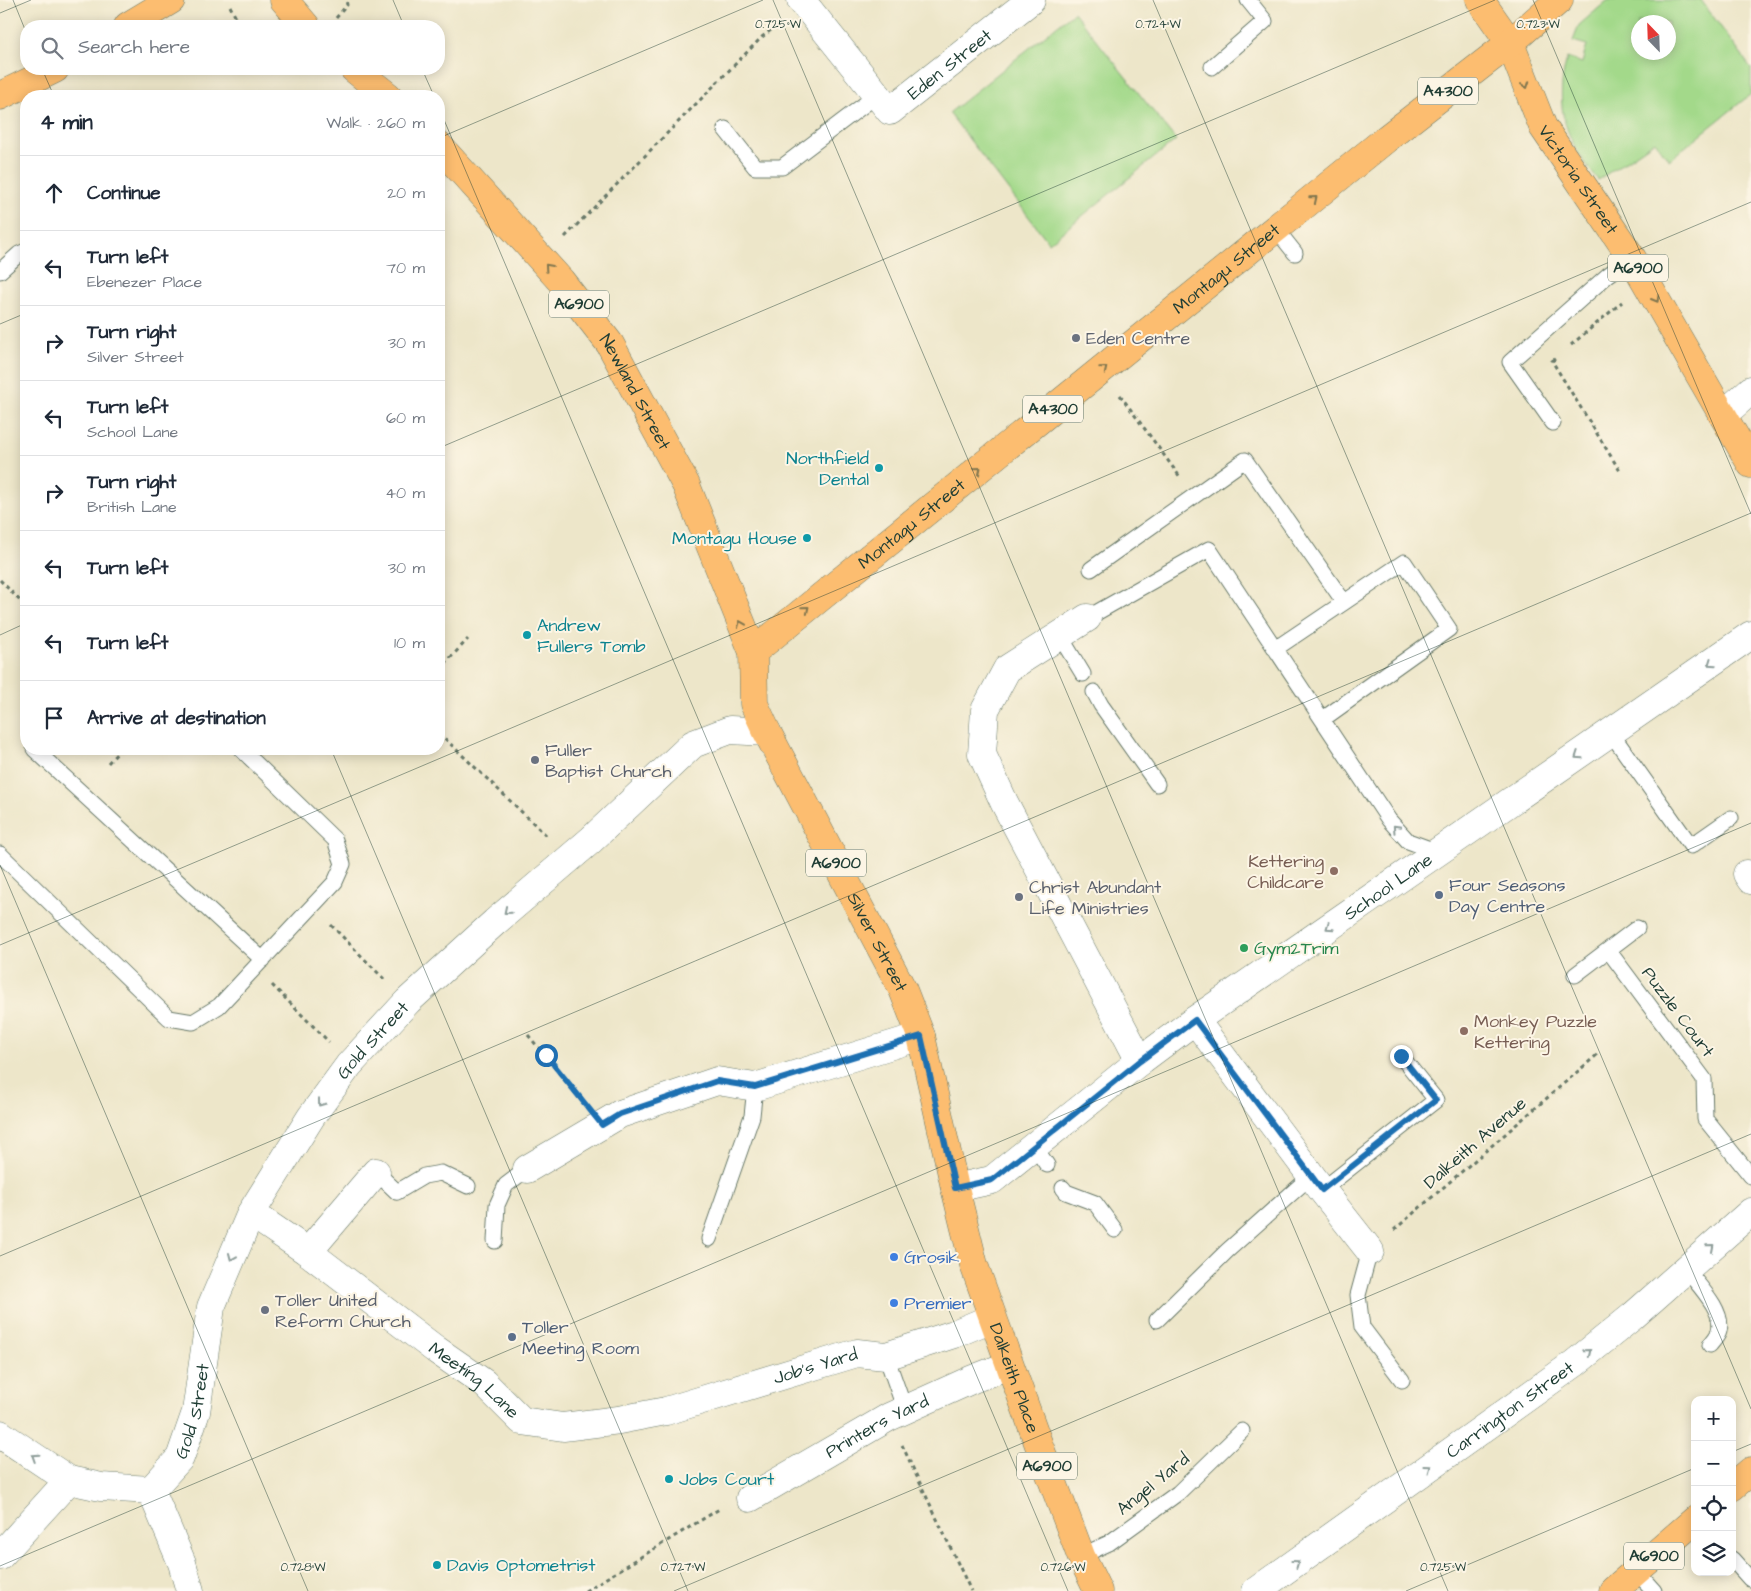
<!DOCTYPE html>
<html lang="en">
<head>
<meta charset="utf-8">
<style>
  body { margin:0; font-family:"Architects Daughter",sans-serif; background:#f2f2f3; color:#1f2937 }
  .controls { position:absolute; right:15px; bottom:15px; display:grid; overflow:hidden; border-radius:10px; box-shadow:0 2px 12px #0003 }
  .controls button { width:45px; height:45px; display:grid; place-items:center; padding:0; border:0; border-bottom:1px solid #e0e1e3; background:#fff; color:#1f2937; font:25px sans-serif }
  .compass { position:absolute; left:1631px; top:15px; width:45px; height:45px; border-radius:50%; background:#fff; box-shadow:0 2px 12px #0003; rotate:337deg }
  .stop { position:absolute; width:15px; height:15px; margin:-11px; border:4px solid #1f6fb2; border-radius:50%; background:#fff }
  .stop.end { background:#1f6fb2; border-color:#fff; box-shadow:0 1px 5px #0008 }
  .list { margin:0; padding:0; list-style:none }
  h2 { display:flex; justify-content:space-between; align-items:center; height:65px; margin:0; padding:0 20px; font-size:21px }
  h2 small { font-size:16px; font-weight:400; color:#747a83 }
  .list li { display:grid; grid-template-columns:32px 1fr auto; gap:15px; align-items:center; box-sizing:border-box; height:75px; padding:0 20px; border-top:1px solid #e0e1e3 }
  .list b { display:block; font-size:19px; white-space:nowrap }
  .list p { margin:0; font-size:16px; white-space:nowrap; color:#747a83 }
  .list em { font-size:16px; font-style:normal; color:#747a83 }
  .icon { flex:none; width:28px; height:28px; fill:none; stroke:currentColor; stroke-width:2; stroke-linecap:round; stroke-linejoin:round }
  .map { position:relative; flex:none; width:1751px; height:1591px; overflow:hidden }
  .search { position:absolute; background:#fff; box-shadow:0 2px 12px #0003; left:20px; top:20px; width:425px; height:55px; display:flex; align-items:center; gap:12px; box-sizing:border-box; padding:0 18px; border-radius:20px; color:#747a83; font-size:19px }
  .panel { position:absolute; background:#fff; box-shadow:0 2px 12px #0003; left:20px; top:90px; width:425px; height:665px; border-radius:20px }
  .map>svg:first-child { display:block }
  .green { fill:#a3d98a; stroke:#618b5f; fill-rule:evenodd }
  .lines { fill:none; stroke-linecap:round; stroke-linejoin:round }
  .lane-casing { stroke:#677868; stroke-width:17 }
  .street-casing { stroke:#677868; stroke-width:29 }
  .primary-casing { stroke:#677868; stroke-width:29 }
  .path { stroke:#677868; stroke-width:3; stroke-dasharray:4 4; stroke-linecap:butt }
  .lane { stroke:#fff; stroke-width:15 }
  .street { stroke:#fff; stroke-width:28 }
  .primary { stroke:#fcbd6f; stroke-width:28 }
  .oneway { stroke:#82774f }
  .oneway2 { stroke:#8f9e9a }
  .route { stroke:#1f6fb2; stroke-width:6 }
  .ticks { fill:none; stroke:#1f3d34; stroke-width:1; stroke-opacity:0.45 }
  .worship-dot { fill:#6b7280; stroke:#fcf5e5; stroke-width:2 }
  .culture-dot { fill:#0f9aa8; stroke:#fcf5e5; stroke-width:2 }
  .education-dot { fill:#8d6e63; stroke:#fcf5e5; stroke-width:2 }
  .service-dot { fill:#5c6f8a; stroke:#fcf5e5; stroke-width:2 }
  .leisure-dot { fill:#2e9e5b; stroke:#fcf5e5; stroke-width:2 }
  .shop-dot { fill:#3f7fe0; stroke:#fcf5e5; stroke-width:2 }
  .labels { text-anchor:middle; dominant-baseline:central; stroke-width:4; stroke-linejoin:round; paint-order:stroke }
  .shield { fill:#fcf5e5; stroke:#617469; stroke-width:1 }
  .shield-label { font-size:16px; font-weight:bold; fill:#1f3d34 }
  .street-label { font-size:18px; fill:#1f3d34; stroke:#fcf5e5 }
  .worship-label { font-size:18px; fill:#5b616d; stroke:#fcf5e5; text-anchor:start }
  .culture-label { font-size:18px; fill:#0d838f; stroke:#fcf5e5; text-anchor:start }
  .education-label { font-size:18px; fill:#785e54; stroke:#fcf5e5; text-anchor:end }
  .service-label { font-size:18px; fill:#4e5e75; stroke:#fcf5e5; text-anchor:start }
  .leisure-label { font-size:18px; fill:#27864d; stroke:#fcf5e5; text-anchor:start }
  .shop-label { font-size:18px; fill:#366cbe; stroke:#fcf5e5; text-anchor:start }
  .ticks-label { font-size:12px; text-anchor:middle; fill:#1f3d34; stroke:#fcf5e5; stroke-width:4; stroke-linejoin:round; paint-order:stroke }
</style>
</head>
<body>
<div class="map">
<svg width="1751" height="1591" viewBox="0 0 1751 1591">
  <rect width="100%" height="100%" fill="#fcf5e5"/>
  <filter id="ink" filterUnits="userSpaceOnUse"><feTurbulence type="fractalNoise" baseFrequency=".02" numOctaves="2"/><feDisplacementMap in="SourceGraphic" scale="10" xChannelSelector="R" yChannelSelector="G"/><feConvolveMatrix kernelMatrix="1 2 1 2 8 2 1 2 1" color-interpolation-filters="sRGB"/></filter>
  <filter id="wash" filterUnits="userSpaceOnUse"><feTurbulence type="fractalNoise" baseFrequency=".0096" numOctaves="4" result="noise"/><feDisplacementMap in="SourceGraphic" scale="20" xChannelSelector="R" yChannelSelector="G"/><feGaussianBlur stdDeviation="1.12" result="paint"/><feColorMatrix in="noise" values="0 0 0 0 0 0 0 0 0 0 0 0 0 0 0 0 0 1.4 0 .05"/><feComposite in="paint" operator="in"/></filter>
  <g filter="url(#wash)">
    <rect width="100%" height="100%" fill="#ede6c9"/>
    <path class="green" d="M1608,0H1701L1751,68V94L1669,160L1655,141L1598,180C1566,141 1553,109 1567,58L1582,63L1587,45L1573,41L1579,25ZM1668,22V52H1638V22Z
      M1074,12L1176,140L1049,243L949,113Z"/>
  </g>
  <g filter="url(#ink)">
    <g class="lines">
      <defs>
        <path id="lane" d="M1212,67L1265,21L1248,0
          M725,129L755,167H782L877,95
          M1276,229L1295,253
          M0,271L19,254L26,251
          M1553,423L1510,362L1608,275L1632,258
          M1091,569L1245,460L1344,602
          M1087,618L1209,549L1389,820L1408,841L1438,852
          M1060,636L1083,674
          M1275,649L1404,562L1449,629L1323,719
          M1094,692L1101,705L1157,784
          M1611,733L1691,846L1731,818
          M34,749L263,960
          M0,854L169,1018L193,1022L219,1006L335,882L343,864L335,840L241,749
          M1608,950L1704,1079L1705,1119L1751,1176
          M1575,975L1637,928
          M1034,1146L1047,1165
          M376,1172L397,1192L424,1176L441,1173L468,1186
          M1063,1188L1066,1192L1095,1203L1115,1230
          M1322,1190L1436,1100L1401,1056
          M709,1239L752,1116L755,1087
          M495,1241L497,1205L506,1185L527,1169
          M1370,1251L1358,1295L1362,1327L1402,1380
          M1686,1269C1697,1284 1725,1311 1719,1331C1718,1336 1713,1341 1710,1345
          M1157,1320L1227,1251L1311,1176
          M886,1356L905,1410
          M1081,1556L1109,1543L1178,1493L1242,1431
          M1732,1559L1750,1579
          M1636,1571L1654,1591"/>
        <g id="street">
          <path id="s1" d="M801,0L890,111L1031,0"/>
          <path d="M1723,415L1751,390"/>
          <path d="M1087,618L1007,669L985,710L982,754L1004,802L1140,1061"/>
          <path d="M1747,874L1751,880"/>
          <path d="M1195,1020L1322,1190L1370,1251"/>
          <path d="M527,1169L620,1114L717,1081L755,1087L921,1036"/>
          <path id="s2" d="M955,1188L992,1180L1140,1061L1195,1020L1751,635"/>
          <path id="s3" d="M251,1213L308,1252L435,1349L484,1383L522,1421L563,1427L619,1420L666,1411L857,1353L886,1356L954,1334L992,1318"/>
          <path d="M308,1252L376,1172"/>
          <path d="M0,1434L69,1480L101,1487L151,1490"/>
          <path id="s4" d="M151,1490L180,1458L196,1412L211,1307L251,1213L311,1117L349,1065L408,1001L495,922L591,840L693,744L730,730L767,732"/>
          <path d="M151,1490L182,1563L190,1591"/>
          <path id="s5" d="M750,1498L889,1417L973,1379L1009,1365"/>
          <path d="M0,1556L69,1480"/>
          <path id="s6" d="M1256,1591L1575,1363L1633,1316L1751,1212"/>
        </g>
        <g id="primary">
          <path d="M284,0L306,26"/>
          <path id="s7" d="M1480,0L1510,43L1543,127L1632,258L1751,464"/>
          <path d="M128,26L171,0"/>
          <path d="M354,69L388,96"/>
          <path d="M0,96L55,69"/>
          <path id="s8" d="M439,146L561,281L610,344L686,485L753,652L754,704L767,732L903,990L921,1036L955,1188L974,1265L1040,1448L1081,1556L1098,1591"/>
          <path id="s9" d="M753,652L1386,139L1510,43L1559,0"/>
          <path d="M1732,1487L1751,1471"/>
          <path d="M1613,1591L1695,1520"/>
        </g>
      </defs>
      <use href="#lane" class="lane-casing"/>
      <use href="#street" class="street-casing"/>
      <use href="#primary" class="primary-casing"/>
      <path class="path" d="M230,6L237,20
        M336,18L347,5L346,0
        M565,237L762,37L780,23
        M1571,345L1622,302
        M1555,359L1552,361L1620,471
        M1120,395L1180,477
        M0,580L26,607
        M439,670L468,639
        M439,733L547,836
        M108,763L121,749
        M331,925L384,979
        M272,985L329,1042
        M528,1035L582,1100
        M1394,1230L1598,1054
        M902,1445L971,1591
        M585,1591L721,1508"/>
      <use href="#lane" class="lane"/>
      <use href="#street" class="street"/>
      <use href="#primary" class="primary"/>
    </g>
    <defs><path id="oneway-chevron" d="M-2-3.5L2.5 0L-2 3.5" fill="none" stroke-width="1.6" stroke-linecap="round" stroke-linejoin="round" transform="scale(1.25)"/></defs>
    <g class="oneway">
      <use href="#oneway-chevron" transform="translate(1526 85) rotate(70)"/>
      <use href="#oneway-chevron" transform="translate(1314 199) rotate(-39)"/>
      <use href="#oneway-chevron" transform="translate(548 267) rotate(-132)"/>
      <use href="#oneway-chevron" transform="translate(1656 299) rotate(60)"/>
      <use href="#oneway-chevron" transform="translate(1104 369) rotate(-39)"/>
      <use href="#oneway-chevron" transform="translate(978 470) rotate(-39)"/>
      <use href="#oneway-chevron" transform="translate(806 609) rotate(-39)"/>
      <use href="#oneway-chevron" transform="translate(741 624) rotate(-112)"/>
    </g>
    <g class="oneway2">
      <use href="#oneway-chevron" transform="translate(1711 663) rotate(145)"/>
      <use href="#oneway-chevron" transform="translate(1578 756) rotate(146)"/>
      <use href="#oneway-chevron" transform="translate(1396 828) rotate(-133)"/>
      <use href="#oneway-chevron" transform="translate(507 911) rotate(140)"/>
      <use href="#oneway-chevron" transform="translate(1329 927) rotate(145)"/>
      <use href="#oneway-chevron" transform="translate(321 1103) rotate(127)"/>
      <use href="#oneway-chevron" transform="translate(1711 1247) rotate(-41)"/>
      <use href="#oneway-chevron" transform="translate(232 1257) rotate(113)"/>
      <use href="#oneway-chevron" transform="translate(1588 1352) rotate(-39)"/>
      <use href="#oneway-chevron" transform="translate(35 1457) rotate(-147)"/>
      <use href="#oneway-chevron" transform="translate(1428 1468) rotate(-36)"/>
      <use href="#oneway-chevron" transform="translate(1296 1563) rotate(-36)"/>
    </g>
  </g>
  <g class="lines" filter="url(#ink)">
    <path class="route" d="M546,1055L602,1125L620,1114L717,1081L755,1087L921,1036L955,1188L992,1180L1140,1061L1195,1020L1322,1190L1436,1100L1401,1056"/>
  </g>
  <path class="ticks" d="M13,0L26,32M393,0L404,26M773,0L1448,1591M1153,0L1751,1409M1533,0L1751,514M0,13L31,0M42,69L54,96M422,69L434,96M439,108L1068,1591M439,138L763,0M0,324L26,313M439,448L1495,0M0,635L26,623M331,749L688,1591M0,865L308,1591M0,945L1751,202M0,1256L1751,513M1732,1452L1751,1444M0,1566L1751,823M674,1591L1751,1134M1406,1591L1695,1468"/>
  <g class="worship-dot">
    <circle cx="1076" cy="338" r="5"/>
    <circle cx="535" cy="760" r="5"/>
    <circle cx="1019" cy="897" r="5"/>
    <circle cx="265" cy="1310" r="5"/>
  </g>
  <g class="culture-dot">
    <circle cx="879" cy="468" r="5"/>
    <circle cx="807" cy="538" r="5"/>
    <circle cx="527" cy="635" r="5"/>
    <circle cx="669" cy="1479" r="5"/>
    <circle cx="437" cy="1565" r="5"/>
  </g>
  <g class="education-dot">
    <circle cx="1334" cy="871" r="5"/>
    <circle cx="1464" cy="1031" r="5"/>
  </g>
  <g class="service-dot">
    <circle cx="1439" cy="895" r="5"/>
    <circle cx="512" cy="1337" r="5"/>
  </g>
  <circle class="leisure-dot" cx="1244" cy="948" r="5"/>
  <g class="shop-dot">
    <circle cx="894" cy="1257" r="5"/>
    <circle cx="894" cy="1303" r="5"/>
  </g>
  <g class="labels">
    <g class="shield">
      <rect x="1418" y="77.5" width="60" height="27" rx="4"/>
      <rect x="1608" y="254.5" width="60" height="27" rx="4"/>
      <rect x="549" y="290.5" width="60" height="27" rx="4"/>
      <rect x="1023" y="395.5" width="60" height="27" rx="4"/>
      <rect x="806" y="849.5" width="60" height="27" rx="4"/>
      <rect x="1017" y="1452.5" width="60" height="27" rx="4"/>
      <rect x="1624" y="1542.5" width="60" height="27" rx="4"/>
    </g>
    <g class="shield-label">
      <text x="1448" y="91">A4300</text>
      <text x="1638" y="268">A6900</text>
      <text x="579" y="304">A6900</text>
      <text x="1053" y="409">A4300</text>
      <text x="836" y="863">A6900</text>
      <text x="1047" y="1466">A6900</text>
      <text x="1654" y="1556">A6900</text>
    </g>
    <g class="street-label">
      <text stroke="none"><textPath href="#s1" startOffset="218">Eden Street</textPath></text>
      <text stroke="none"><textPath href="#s7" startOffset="206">Victoria Street</textPath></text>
      <text stroke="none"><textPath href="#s9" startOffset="609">Montagu Street</textPath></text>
      <text stroke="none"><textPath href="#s8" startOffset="316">Newland Street</textPath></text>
      <text stroke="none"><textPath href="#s9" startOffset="204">Montagu Street</textPath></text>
      <text stroke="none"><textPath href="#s2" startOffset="531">School Lane</textPath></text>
      <text stroke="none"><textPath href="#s8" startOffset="922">Silver Street</textPath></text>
      <text transform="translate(1678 1012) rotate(53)">Puzzle Court</text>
      <text stroke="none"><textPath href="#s4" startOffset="512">Gold Street</textPath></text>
      <text transform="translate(1475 1143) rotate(-41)">Dalkeith Avenue</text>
      <text stroke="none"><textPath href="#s3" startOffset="644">Job's Yard</textPath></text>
      <text stroke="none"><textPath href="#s8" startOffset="1381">Dalkeith Place</textPath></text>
      <text stroke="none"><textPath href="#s3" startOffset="279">Meeting Lane</textPath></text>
      <text stroke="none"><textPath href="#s4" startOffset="92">Gold Street</textPath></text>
      <text stroke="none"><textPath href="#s6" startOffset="312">Carrington Street</textPath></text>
      <text stroke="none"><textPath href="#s5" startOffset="146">Printers Yard</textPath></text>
      <text transform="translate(1153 1484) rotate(-39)">Angel Yard</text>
    </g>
    <g class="worship-label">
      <text x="1086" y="338">Eden Centre</text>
      <text x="545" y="750">Fuller<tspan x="545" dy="21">Baptist Church</tspan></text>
      <text x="1029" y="887">Christ Abundant<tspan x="1029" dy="21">Life Ministries</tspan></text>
      <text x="275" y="1300">Toller United<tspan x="275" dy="21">Reform Church</tspan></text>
    </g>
    <g class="culture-label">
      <text x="869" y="458" text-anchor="end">Northfield<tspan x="869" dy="21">Dental</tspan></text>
      <text x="797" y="538" text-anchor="end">Montagu House</text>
      <text x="537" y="625">Andrew<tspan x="537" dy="21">Fullers Tomb</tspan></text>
      <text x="679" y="1479">Jobs Court</text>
      <text x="447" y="1565">Davis Optometrist</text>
    </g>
    <g class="education-label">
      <text x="1324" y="861">Kettering<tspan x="1324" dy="21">Childcare</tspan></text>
      <text x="1474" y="1021" text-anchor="start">Monkey Puzzle<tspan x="1474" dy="21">Kettering</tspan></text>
    </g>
    <g class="service-label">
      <text x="1449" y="885">Four Seasons<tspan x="1449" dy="21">Day Centre</tspan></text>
      <text x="522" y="1327">Toller<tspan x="522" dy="21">Meeting Room</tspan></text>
    </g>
    <g class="leisure-label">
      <text x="1254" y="948">Gym2Trim</text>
    </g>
    <g class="shop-label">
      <text x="904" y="1257">Grosik</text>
      <text x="904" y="1303">Premier</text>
    </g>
  </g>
  <g class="ticks-label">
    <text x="778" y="28">0.725°W</text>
    <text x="1158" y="28">0.724°W</text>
    <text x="1538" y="28">0.723°W</text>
    <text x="303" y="1571">0.728°W</text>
    <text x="683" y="1571">0.727°W</text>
    <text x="1063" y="1571">0.726°W</text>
    <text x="1443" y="1571">0.725°W</text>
  </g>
</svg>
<div class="controls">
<button>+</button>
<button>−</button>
<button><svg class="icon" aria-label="locate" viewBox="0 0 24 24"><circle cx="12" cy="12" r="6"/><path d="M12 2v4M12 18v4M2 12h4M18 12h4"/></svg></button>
<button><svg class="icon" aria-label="layers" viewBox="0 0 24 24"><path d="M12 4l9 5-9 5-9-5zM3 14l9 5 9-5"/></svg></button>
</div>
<svg class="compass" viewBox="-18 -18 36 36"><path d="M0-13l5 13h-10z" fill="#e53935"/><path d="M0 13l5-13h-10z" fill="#747a83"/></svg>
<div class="stop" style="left:546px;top:1055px"></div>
<div class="stop end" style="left:1401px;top:1056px"></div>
<div class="search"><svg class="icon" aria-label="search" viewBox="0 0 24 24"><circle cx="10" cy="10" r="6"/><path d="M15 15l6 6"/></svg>Search here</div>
<section class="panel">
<h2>4 min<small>Walk · 260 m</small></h2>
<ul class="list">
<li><svg class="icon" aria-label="ahead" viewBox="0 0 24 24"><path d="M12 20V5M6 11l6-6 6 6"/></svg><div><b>Continue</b></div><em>20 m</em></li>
<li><svg class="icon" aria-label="left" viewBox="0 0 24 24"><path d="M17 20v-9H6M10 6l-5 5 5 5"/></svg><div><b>Turn left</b><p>Ebenezer Place</p></div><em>70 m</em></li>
<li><svg class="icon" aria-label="right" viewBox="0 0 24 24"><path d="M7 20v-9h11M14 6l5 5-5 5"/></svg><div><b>Turn right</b><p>Silver Street</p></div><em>30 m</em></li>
<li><svg class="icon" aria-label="left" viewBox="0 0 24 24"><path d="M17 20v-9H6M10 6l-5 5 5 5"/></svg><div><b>Turn left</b><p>School Lane</p></div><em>60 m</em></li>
<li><svg class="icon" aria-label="right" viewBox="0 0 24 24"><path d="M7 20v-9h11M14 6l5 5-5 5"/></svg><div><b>Turn right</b><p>British Lane</p></div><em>40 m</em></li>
<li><svg class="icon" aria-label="left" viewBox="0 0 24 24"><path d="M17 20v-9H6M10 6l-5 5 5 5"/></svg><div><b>Turn left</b></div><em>30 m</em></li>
<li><svg class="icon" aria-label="left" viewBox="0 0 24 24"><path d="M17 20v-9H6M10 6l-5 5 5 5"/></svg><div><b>Turn left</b></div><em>10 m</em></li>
<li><svg class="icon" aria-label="arrive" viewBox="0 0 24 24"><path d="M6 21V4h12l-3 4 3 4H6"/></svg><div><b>Arrive at destination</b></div></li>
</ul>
</section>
</div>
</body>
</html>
